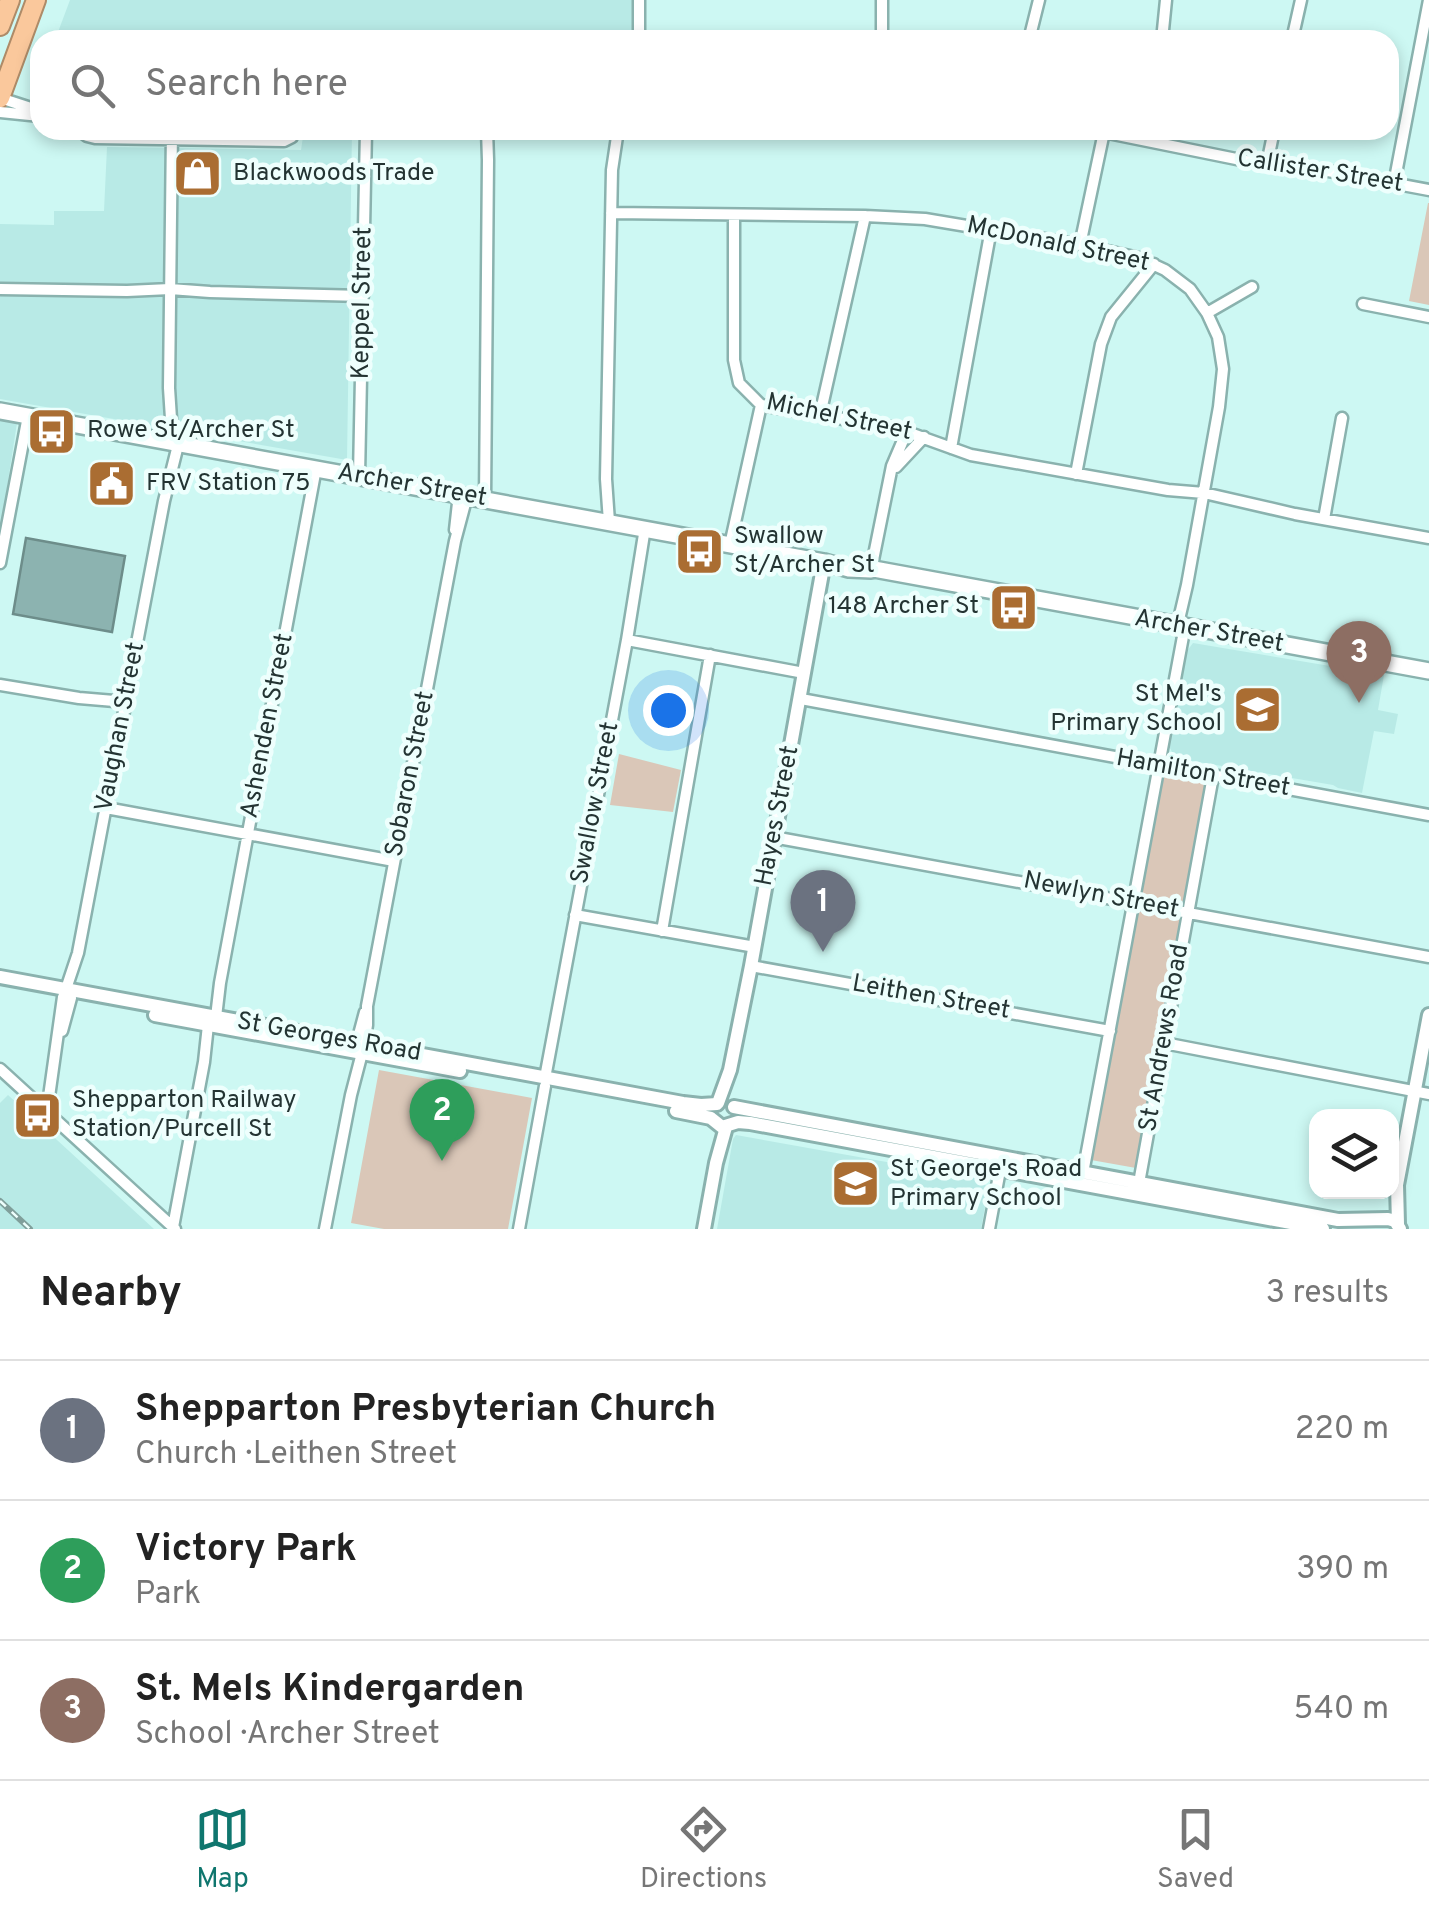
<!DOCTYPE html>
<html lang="en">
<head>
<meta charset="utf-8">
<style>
  body { margin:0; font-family:Overpass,sans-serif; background:#f2f2f2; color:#222 }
  .controls { position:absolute; right:30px; bottom:30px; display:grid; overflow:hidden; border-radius:20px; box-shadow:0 5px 15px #0003 }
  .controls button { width:90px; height:90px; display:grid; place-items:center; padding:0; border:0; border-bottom:2px solid #e0e0e0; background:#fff; color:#222; font:50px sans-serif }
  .you { position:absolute; left:668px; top:710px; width:35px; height:35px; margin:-25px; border:8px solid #fff; border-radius:50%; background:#1a73e8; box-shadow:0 0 0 15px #1a73e833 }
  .badge { display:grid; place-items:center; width:65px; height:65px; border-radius:50%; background:#0f766e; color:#fff; font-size:32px; font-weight:700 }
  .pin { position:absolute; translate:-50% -82px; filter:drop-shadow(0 2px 5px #0008) }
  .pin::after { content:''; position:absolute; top:52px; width:35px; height:30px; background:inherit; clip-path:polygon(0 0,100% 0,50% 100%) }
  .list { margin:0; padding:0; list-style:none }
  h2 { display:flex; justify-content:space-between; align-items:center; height:130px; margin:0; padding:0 40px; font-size:42px }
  h2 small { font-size:32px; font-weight:400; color:#767676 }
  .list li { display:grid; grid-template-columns:65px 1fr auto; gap:30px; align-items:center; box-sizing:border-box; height:140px; padding:0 40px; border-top:2px solid #e0e0e0 }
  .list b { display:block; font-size:38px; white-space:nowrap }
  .list p { margin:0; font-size:32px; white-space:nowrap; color:#767676 }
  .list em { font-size:32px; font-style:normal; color:#767676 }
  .icon { flex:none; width:55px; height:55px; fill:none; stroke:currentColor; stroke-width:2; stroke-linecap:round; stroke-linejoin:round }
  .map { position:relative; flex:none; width:1429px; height:1229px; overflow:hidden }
  .search { position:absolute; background:#fff; box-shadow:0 5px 15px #0003; left:30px; right:30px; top:30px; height:110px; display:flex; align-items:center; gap:25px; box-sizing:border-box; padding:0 35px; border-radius:30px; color:#767676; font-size:38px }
  .sheet { height:550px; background:#fff }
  nav { display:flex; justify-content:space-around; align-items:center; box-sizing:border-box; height:140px; border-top:2px solid #e0e0e0; background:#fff; font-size:28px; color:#767676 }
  nav a { display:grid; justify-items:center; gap:5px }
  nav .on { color:#0f766e }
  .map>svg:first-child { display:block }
  .built { fill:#b8eae6 }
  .green { fill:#dac7b8 }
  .water { fill:#8cb3b0; stroke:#6d8d8a; stroke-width:2.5 }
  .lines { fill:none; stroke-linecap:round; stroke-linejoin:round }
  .minor-casing { stroke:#8ab2ae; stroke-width:15 }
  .tertiary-casing { stroke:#8ab2ae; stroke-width:18 }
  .secondary-casing { stroke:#8ab2ae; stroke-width:20 }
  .trunk-casing { stroke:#ae8b68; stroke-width:22 }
  .minor { stroke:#fff; stroke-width:10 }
  .tertiary { stroke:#fff; stroke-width:12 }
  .secondary { stroke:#fff; stroke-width:15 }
  .trunk { stroke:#fac89c; stroke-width:18 }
  .rail-casing { stroke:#809f9b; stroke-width:6 }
  .rail { stroke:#eefffd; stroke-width:2.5; stroke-dasharray:8; stroke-linecap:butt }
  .labels { text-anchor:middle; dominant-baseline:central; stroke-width:9; stroke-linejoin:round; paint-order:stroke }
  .street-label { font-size:25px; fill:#243433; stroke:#eefffd }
  .poi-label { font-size:25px; fill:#243433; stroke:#eefffd; text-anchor:start }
</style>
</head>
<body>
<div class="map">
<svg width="1429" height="1229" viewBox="0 0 1429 1229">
  <rect width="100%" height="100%" fill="#cdf8f3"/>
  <path class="built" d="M70,0H635V40H55Z
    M304,130H352L347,460L0,399V224L54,225V211H104L107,147L301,150Z
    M0,419L17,423L0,533Z
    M1193,643L1384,675L1378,710L1398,714L1394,734L1374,731L1362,793L1338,788L1333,785L1175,758L1169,746L1187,651Z
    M8,1095L154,1229H0V1103Z
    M736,1135L982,1179L988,1190L981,1229H717L733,1139Z"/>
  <path class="green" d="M1428,203H1429V305L1409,301Z
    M619,754L681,770L673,812L610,805Z
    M1172,774C1186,776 1200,775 1206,789L1187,894L1182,902L1178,903L1147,898L1141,892L1160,781L1163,777Z
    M1145,909L1177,915L1183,920L1136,1168L1091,1160V1157L1135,917L1140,911Z
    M379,1070L532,1098L508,1229H384L351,1223Z"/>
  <path class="water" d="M26,538L125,556L112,632L13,614Z"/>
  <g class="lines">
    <defs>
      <path id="minor" d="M882,0V40
        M639,40V0
        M1029,40L1039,0
        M1162,40L1166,0
        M1292,40L1301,0
        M0,98L40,111
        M0,112L40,116
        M79,130L87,136L95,138L284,141L292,137L294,130
        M1093,130L1251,162L1312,168L1429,190
        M1267,164L1274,130
        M1394,184L1429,0
        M611,213L865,216L925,219L1080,245L1139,258L1165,270L1190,289L1207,313L1218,337L1223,369L1219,407L1187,585L1180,615L1178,626L1183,637
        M734,216V360L739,383L761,405L896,428L971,455L1168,490L1204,493L1295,514L1429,538
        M1080,245L1104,132
        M0,289L127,291L170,289L210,292L363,296
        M1363,304L1429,317
        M1207,313L1252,287
        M820,415L865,216
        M951,448L991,229
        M896,467L924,437
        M1076,474L1101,344L1111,317L1154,264
        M359,476L366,130
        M485,499L488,160L487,130
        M1324,519L1342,418
        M609,522L606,479L612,170L618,130
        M455,530L459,494
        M730,545L761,405
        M0,563L28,416
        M871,570L892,466L907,431
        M627,640L804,673
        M0,685L79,698L126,702
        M801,699L1429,815
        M106,808L394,861
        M773,837L1429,957
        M575,915L755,947
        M662,931L710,655
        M751,966L1110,1031
        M66,989L78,953L164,501L177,449L172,434L169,388L172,130
        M216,1017L220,983L316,468
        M62,1031L71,998
        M357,1042L365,1012
        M1164,1043L1429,1094
        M364,1044L367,1025V1006L455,541L467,496
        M0,1069L175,1229
        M545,1078L627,640L645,528
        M47,1111L63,997
        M1083,1173L1184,631
        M1139,1183L1213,776
        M173,1227L204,1062L208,1025
        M325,1229L351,1095L362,1053
        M519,1229L545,1086
        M989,1229L1000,1170"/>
      <path id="tertiary" d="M0,977L683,1103L701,1105L717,1104
        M155,1015L460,1071
        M718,1103L730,1070L751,966L824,562
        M734,1107L1338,1220L1388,1219L1395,1221L1400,1229
        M676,1111L711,1118
        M712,1119L722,1127L738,1122L750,1123L1323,1229
        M1398,1224L1397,1185L1429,1015
        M704,1229L716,1163L726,1127"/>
      <path id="secondary" d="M0,411L824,562L849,569L871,570
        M863,567L1429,671"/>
      <path id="trunk" d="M0,26L10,0
        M0,98L36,0"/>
    </defs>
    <use href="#minor" class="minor-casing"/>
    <use href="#tertiary" class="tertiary-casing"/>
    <use href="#secondary" class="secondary-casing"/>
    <use href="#trunk" class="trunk-casing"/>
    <use href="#minor" class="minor"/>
    <use href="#tertiary" class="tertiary"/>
    <use href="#secondary" class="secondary"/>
    <use href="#trunk" class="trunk"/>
    <defs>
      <path id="rail" d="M0,1201L30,1229"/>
    </defs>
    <use href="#rail" class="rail-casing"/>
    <use href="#rail" class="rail"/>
  </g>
  <defs>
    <symbol id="shop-square" viewBox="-11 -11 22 22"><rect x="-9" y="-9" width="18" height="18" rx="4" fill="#aa6d32" stroke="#eefffd"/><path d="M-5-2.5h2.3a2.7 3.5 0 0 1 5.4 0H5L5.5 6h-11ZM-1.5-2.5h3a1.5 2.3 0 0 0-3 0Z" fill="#fff"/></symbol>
    <symbol id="bus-square" viewBox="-11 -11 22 22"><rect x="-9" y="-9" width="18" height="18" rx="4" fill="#aa6d32" stroke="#eefffd"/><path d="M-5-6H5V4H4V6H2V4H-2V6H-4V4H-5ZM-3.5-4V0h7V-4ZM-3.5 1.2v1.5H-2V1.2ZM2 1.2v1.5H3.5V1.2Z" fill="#fff"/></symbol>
    <symbol id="civic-square" viewBox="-11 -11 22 22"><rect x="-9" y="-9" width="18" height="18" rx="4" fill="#aa6d32" stroke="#eefffd"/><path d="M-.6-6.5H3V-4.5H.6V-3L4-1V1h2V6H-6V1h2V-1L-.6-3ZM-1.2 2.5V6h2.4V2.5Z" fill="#fff"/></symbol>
    <symbol id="school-square" viewBox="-11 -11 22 22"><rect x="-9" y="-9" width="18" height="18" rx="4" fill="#aa6d32" stroke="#eefffd"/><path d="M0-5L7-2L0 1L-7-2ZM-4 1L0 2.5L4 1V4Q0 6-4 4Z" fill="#fff"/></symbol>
  </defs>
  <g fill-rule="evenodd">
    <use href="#shop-square" x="170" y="146" width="55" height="55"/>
    <use href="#bus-square" x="24" y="404" width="55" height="55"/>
    <use href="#civic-square" x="84" y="456" width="55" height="55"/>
    <use href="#bus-square" x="672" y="524" width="55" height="55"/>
    <use href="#bus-square" x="986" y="580" width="55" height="55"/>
    <use href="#school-square" x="1230" y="682" width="55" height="55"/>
    <use href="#bus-square" x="10" y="1088" width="55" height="55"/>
    <use href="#school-square" x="828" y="1156" width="55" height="55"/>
  </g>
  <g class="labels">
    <g class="street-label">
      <text transform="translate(1320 172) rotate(9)">Callister Street</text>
      <text transform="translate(1058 245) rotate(12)">McDonald Street</text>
      <text transform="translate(363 303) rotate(-89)">Keppel Street</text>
      <text transform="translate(839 418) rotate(12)">Michel Street</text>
      <text transform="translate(412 486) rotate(10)">Archer Street</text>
      <text transform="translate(1209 632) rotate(10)">Archer Street</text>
      <text transform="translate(268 726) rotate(-79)">Ashenden Street</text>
      <text transform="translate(121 727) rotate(-79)">Vaughan Street</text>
      <text transform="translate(411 774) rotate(-79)">Sobaron Street</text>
      <text transform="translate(1203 774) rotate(10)">Hamilton Street</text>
      <text transform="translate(596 803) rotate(-79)">Swallow Street</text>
      <text transform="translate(778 816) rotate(-79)">Hayes Street</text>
      <text transform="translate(1101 896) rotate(11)">Newlyn Street</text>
      <text transform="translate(931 998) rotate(10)">Leithen Street</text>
      <text transform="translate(329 1038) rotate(10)">St Georges Road</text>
      <text transform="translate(1165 1038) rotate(-80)">St Andrews Road</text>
    </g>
    <g class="poi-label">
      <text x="233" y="174">Blackwoods Trade</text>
      <text x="87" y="431">Rowe St/Archer St</text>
      <text x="146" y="484">FRV Station 75</text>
      <text x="734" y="537">Swallow<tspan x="734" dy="29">St/Archer St</tspan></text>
      <text x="979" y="607" text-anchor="end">148 Archer St</text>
      <text x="1222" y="695" text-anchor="end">St Mel's<tspan x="1222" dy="29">Primary School</tspan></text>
      <text x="72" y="1101">Shepparton Railway<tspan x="72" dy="29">Station/Purcell St</tspan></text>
      <text x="890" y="1170">St George's Road<tspan x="890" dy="29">Primary School</tspan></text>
    </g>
  </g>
</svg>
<div class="controls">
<button><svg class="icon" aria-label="layers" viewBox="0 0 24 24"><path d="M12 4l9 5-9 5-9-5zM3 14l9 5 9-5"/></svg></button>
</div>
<div class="you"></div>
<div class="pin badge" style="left:823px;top:952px;background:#6b7280">1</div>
<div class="pin badge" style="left:442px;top:1161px;background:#2e9e5b">2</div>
<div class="pin badge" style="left:1359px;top:703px;background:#8d6e63">3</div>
<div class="search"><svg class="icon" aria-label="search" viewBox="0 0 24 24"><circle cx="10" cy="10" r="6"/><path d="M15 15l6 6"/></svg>Search here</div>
</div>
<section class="sheet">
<h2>Nearby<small>3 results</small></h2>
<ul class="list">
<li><span class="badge" style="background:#6b7280">1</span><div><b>Shepparton Presbyterian Church</b><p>Church · Leithen Street</p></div><em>220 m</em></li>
<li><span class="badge" style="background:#2e9e5b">2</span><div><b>Victory Park</b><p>Park</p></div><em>390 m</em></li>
<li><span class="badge" style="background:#8d6e63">3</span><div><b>St. Mels Kindergarden</b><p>School · Archer Street</p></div><em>540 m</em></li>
</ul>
</section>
<nav>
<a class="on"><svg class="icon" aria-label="map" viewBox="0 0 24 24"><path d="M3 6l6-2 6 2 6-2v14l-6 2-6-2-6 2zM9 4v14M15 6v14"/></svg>Map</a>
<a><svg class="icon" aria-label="directions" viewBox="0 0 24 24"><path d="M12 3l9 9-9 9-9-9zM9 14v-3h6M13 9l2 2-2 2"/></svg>Directions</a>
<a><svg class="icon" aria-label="saved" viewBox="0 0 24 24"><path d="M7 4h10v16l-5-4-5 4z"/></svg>Saved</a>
</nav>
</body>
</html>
